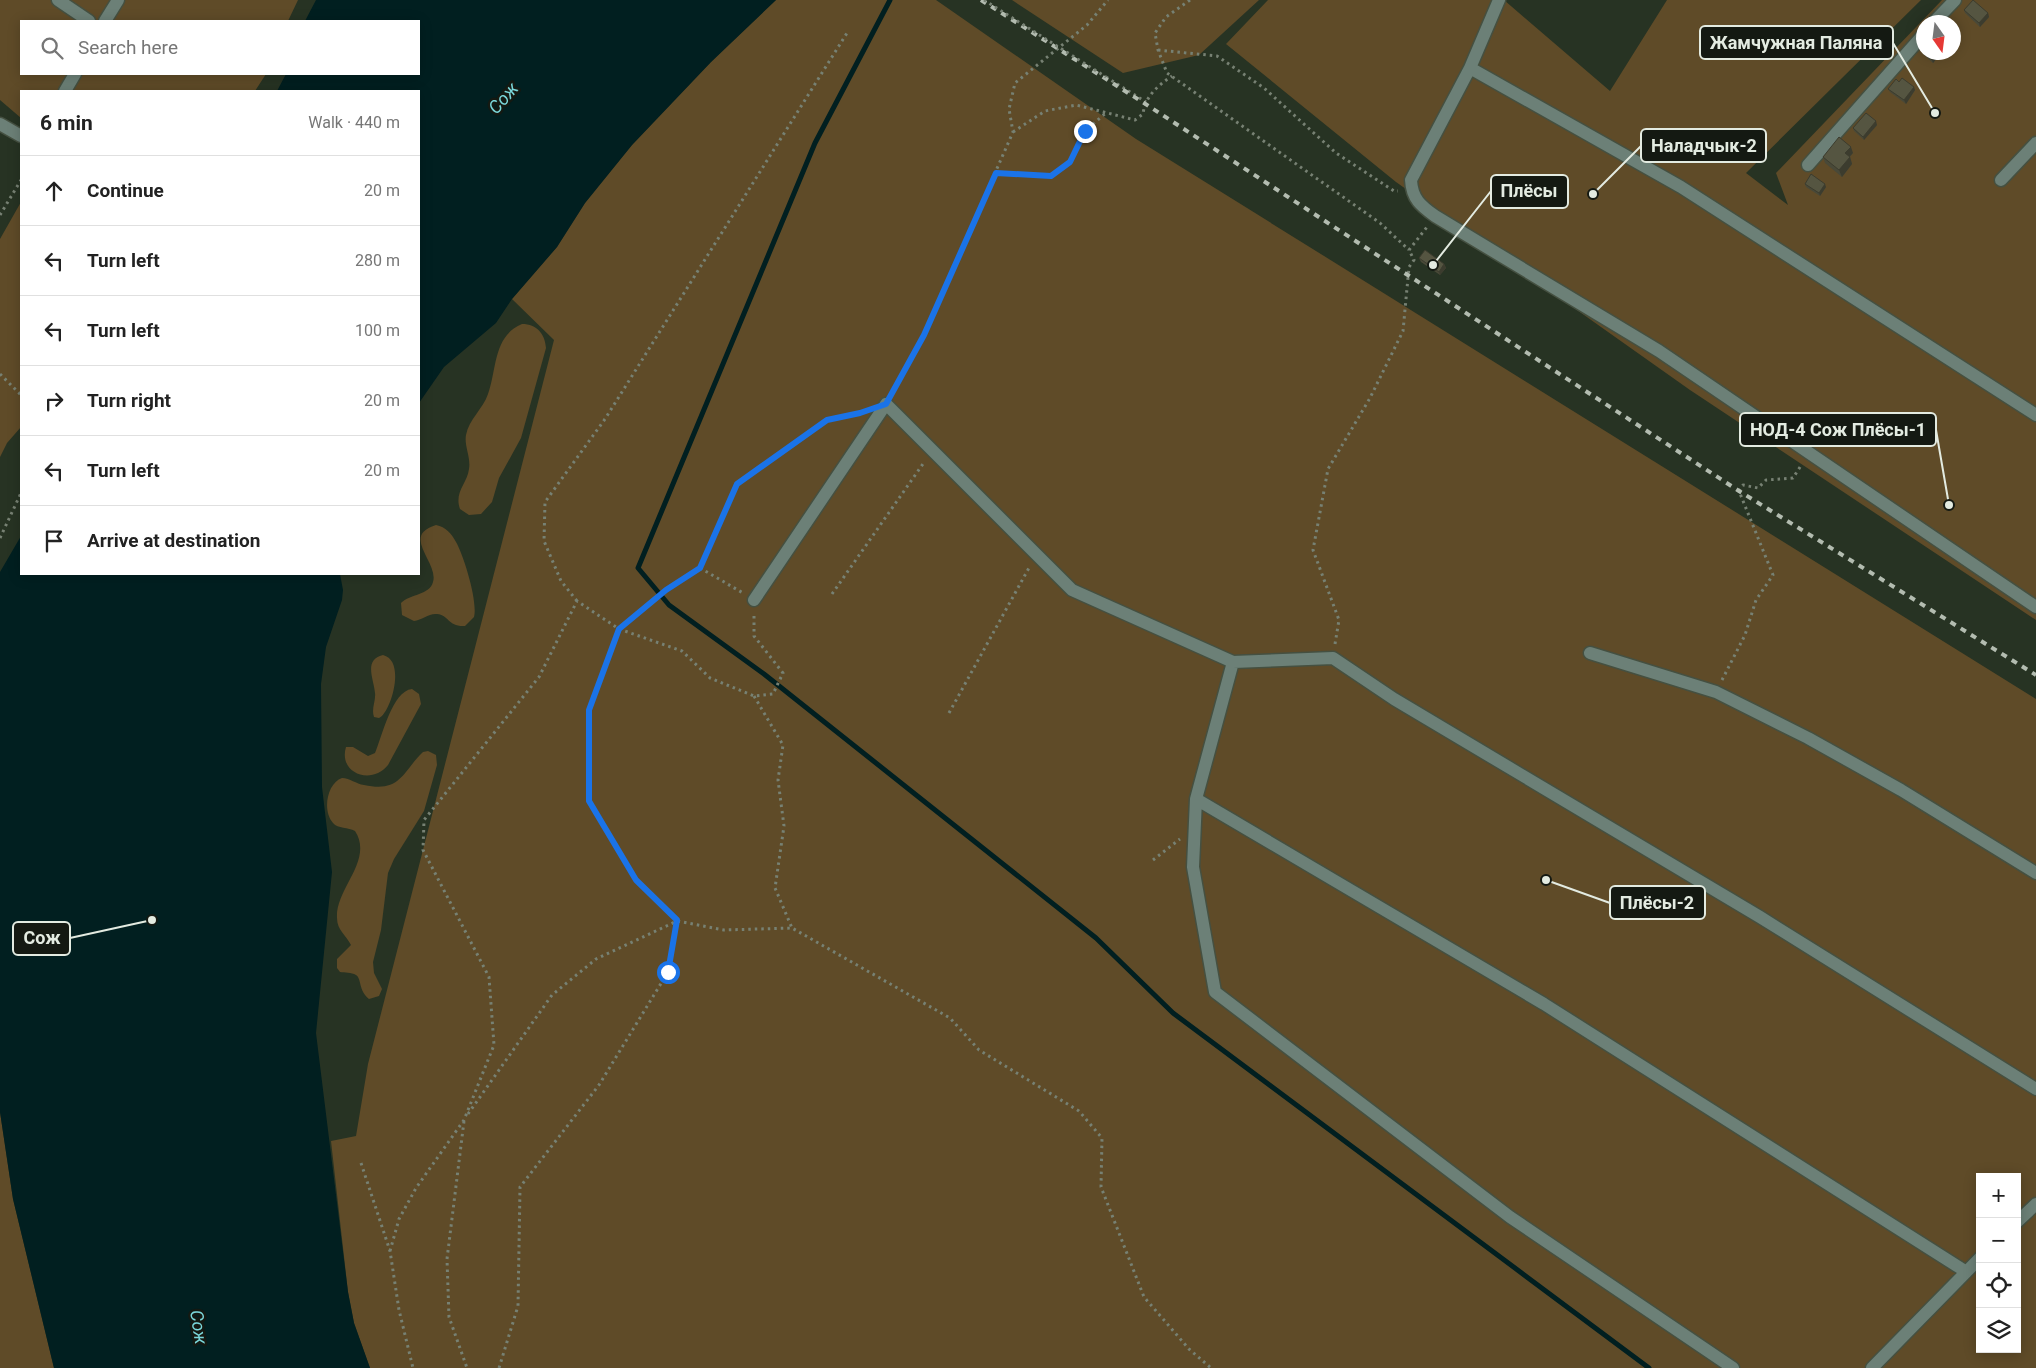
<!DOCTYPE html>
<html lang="en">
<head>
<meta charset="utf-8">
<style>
  body { margin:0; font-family:Roboto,sans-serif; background:#f6f6f6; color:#222 }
  .controls { position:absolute; right:15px; bottom:15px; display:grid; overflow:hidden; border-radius:0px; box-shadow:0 2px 12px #0003 }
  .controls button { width:45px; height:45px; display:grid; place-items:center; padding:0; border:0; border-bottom:1px solid #e0e0e0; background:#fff; color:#222; font:25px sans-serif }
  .compass { position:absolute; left:1916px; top:15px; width:45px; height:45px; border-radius:50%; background:#fff; box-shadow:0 2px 12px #0003; rotate:166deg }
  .stop { position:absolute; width:15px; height:15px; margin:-11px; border:4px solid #1a73e8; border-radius:50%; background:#fff }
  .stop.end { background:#1a73e8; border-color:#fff; box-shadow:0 1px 5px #0008 }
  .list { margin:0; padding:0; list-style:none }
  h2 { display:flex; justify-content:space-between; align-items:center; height:65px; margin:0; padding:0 20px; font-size:21px }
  h2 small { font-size:16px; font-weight:400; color:#767676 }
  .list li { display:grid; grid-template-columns:32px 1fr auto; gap:15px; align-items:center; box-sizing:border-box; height:70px; padding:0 20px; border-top:1px solid #e0e0e0 }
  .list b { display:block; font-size:19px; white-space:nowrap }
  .list em { font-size:16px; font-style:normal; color:#767676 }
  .icon { flex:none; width:28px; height:28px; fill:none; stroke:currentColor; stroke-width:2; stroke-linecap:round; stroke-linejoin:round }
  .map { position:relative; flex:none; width:2036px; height:1368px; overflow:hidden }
  .search { position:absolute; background:#fff; box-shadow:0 2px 12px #0003; left:20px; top:20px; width:400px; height:55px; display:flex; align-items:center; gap:12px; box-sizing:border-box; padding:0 18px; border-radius:0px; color:#767676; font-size:19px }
  .panel { position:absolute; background:#fff; box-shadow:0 2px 12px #0003; left:20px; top:90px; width:400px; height:485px; border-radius:0px }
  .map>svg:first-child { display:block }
  .green { fill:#5f4b28; fill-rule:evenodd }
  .water { fill:#011f20 }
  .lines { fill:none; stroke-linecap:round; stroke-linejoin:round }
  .stream { stroke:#011f20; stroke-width:5 }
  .minor-casing { stroke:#455041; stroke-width:15 }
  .path { stroke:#778173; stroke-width:3; stroke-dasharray:2.5 4; stroke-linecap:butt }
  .minor { stroke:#6c8077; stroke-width:12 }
  .rail { stroke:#b3bcb0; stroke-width:4; stroke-dasharray:6 6; stroke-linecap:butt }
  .path-bridge { stroke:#778173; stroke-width:3; stroke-dasharray:2.5 4; stroke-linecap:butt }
  .wall { fill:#494938 }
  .shaded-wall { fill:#3c3c2e }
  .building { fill:#555541; stroke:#3c3c2e }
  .route { stroke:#1a73e8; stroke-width:6 }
  .labels { text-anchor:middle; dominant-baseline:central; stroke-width:5; stroke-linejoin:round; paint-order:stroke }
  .water-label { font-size:18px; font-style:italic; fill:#7ad7da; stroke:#141912 }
  .leader { fill:none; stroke:#e3ebe1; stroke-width:2 }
  .callout-dot { fill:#e3ebe1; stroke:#141912; stroke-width:2 }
  .callout { fill:#141912; stroke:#e3ebe1; stroke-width:2 }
  .callout-label { font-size:18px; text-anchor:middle; font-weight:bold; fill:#e3ebe1 }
</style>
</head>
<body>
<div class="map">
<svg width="2036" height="1368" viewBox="0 0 2036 1368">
  <rect width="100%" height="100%" fill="#273323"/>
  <path class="green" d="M0,0H298L288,21H21V74H266L255,91H21V118L0,100Z
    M776,0H936L1136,139L2036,699V1368H370L354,1323L348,1292L331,1141L356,1136L368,1064L554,340L512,299L557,247L585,203L632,145L711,62ZM1980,1177H2017V1349H1980Z
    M1012,0H1259L1199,55L1123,73Z
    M1268,0H1504L1610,91L1667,0H1921L1746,173L1788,205L1776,173L1942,0H2036V620L1690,390L1396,182L1226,44ZM1924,22H1954V52H1924Z
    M21,202V427L7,443L0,457V239Z
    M522,324C537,324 545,334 546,348L521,438L499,478L492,502L481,514L469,515L460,509C454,492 467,484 469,469C471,457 464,446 466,435C469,419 483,409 488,394C497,369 493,336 522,324Z
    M436,525C446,527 451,533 456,542C464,556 478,602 474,617L465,626C448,627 449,615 437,614C429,613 422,620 414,621L402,615L401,603C410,594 430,595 433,582C439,562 400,536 436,525Z
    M383,655C407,661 390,714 379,718L374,717C371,709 376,701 375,693C374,679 363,660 383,655Z
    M412,689L419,694L421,704L388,765C371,786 338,773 346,747H353L368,756L375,753C382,737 392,691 412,689Z
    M428,751L436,755L437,765L424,811L394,859L388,873L381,930L373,962L374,973L382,989L379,996L369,999C358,990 362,979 356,975C351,972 345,973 340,972L337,968V959L351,945C346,935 337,930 337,918C335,889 374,860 355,831C348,827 338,829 333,823C322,811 327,783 342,778C350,778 356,784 364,785C401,793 402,772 423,752Z
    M0,1112L13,1199L54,1368H0Z"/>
  <path class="water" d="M316,0H776L711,62L632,145L585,203L557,247L512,299L496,323L444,367L419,403V91H277L286,74H419V21H305Z
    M21,536V574H340L343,590L342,600L326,647L321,684L322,787L332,872L316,1033L348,1292L354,1323L370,1368H54L13,1199L0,1112V572Z"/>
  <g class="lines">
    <path class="stream" d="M890,0L815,143L638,568L669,605L764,674L1096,938L1173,1013L1649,1368"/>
    <defs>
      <path id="minor" d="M58,0L89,21
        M1499,0L1470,68L1411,180C1412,199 1421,206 1435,216L1659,351L2036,607
        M105,21L118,0
        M1934,22L1955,0
        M1470,68L1681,187L2036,415
        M65,91L75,74
        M0,124L21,136
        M1808,165L1924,34
        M2001,180L2036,143
        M754,600L886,404L1072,590L1233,662L1333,658L1394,699L1760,917L2036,1089
        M1590,653L1716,692L1808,738L1901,790L2036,873
        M1233,662L1196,799L1193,867L1215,992L1510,1217L1733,1368
        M1196,799L1544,1004L1965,1271
        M2017,1222L2036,1204
        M1872,1368L1980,1258"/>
    </defs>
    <use href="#minor" class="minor-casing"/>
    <path class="path" d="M1190,0L1166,17L1155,33L1158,50L1167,73L1380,223L1409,250
      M1158,50L1217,56L1264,88L1336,153L1394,191H1398
      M1106,77L1146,102
      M1013,132L1045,111L1076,105L1135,120L1143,114C1145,97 1157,86 1172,76
      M996,173L1051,176L1070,162L1085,131L1107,112
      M0,215L21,180
      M0,374L21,395
      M892,392L924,335L1013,132L1009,109L1015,83L1087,25L1108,0
      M864,412L827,420L737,484L700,568L666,591L619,629L589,710V801L636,880L677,921L724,930L792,928L950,1018L979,1050L1079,1111L1102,1138L1101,1187L1144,1297L1189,1349L1211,1368
      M0,538L21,493
      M700,568L743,593
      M832,594L925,461
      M577,601L561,581L544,541L545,502L605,419L847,33
      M1335,644L1339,620L1313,550L1328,469L1370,398L1403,331L1409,267L1414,260L1409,250L1427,227
      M1722,680L1745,635L1756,600L1773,575L1739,491L1743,485L1758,488L1766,480L1793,478L1802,464
      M754,696L783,745L778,780L784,826L775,888L792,928
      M949,713L1030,566
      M1153,860L1180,839
      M468,1114L552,995L596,959L677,921
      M464,1121L447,1259L449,1317L467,1368
      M361,1163L390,1251L399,1310L413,1368
      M390,1251L399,1219L416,1188L464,1120L494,1045L489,977L423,850L424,820L539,677L577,601L619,629L682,651L710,678L754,696L773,694L783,673L754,636V613
      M499,1368L518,1306L520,1187L599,1085L668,972L677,921"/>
    <use href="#minor" class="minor"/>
    <path class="rail" d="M981,0L1144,103L1739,491L2036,675"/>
    <path class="path-bridge" d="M984,0L1106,77"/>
  </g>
  <path class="wall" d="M1964,10L1988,13L1989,17L1980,27L1965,13Z
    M1922,51L1942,52L1933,63L1923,54Z
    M1899,82L1915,90L1906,104L1890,92L1888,89Z
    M1877,125L1864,140L1854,131L1853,128Z
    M1853,153L1850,157L1852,164L1842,177L1825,163L1823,157Z
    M1805,184L1826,187L1820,196L1806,187Z
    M1419,258L1444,264L1446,268L1440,275L1421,262Z"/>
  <path class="shaded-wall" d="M1988,13L1989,17L1980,27L1979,23Z
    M1938,52H1942L1933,63L1932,60Z
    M1914,87L1915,90L1906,104L1904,100Z
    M1876,121L1877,125L1864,140L1863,137Z
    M1851,147L1853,153L1847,159L1845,153Z
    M1850,157L1852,164L1842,177L1839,170Z
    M1825,184L1826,187L1820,196L1819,193Z
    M1444,264L1446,268L1440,275L1439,272Z"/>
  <path class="building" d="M1973,0L1988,13L1979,23L1964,10Z
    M1924,52H1938L1932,60Z
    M1902,78L1914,87L1904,100L1888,89L1896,79L1899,82Z
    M1866,113L1876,121L1863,137L1853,128Z
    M1839,137L1851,147L1845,153L1850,157L1839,170L1823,157Z
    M1811,174L1825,184L1819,193L1805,184Z
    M1425,250L1444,264L1439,272L1419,258Z"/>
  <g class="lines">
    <path class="route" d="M668,972L677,920L636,880L589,801V710L619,629L666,590L700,568L737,484L827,420L860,413L886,404L924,335L996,173L1051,176L1070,162L1085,131"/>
  </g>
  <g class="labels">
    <g class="water-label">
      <text transform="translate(503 98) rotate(-49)">Сож</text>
      <text transform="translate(199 1327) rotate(81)">Сож</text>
    </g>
  </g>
  <path class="leader" d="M1935 113L1893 43M1593 194L1641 146M1433 265L1491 191M1949 505L1936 430M1546 880L1610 903M152 920L70 938"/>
  <g class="callout-dot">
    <circle cx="1935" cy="113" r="5"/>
    <circle cx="1593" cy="194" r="5"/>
    <circle cx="1433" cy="265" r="5"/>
    <circle cx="1949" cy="505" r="5"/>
    <circle cx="1546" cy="880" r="5"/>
    <circle cx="152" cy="920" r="5"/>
  </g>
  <g class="callout">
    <rect x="1700" y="26" width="193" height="33" rx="5"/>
    <rect x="1641" y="129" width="125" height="33" rx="5"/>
    <rect x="1491" y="175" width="77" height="33" rx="5"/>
    <rect x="1740" y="413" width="196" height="33" rx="5"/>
    <rect x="1610" y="886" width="95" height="33" rx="5"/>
    <rect x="13" y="922" width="57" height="33" rx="5"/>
  </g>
  <g class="callout-label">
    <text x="1796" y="49">Жамчужная Паляна</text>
    <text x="1704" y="152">Наладчык-2</text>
    <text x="1529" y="197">Плёсы</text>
    <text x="1838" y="436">НОД-4 Сож Плёсы-1</text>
    <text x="1657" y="909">Плёсы-2</text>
    <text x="42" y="944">Сож</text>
  </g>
</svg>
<div class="controls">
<button>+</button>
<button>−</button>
<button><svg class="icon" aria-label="locate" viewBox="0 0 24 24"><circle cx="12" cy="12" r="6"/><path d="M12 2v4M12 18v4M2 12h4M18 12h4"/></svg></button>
<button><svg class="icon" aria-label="layers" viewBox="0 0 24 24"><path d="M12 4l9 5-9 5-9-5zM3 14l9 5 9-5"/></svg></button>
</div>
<svg class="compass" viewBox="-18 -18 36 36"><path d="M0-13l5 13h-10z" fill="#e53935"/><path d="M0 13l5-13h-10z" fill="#767676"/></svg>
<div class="stop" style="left:668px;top:972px"></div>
<div class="stop end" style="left:1085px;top:131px"></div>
<div class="search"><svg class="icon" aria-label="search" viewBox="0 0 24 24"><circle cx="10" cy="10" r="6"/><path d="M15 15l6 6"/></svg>Search here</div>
<section class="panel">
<h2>6 min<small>Walk · 440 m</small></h2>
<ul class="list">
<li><svg class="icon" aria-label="ahead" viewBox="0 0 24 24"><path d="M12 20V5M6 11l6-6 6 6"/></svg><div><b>Continue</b></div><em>20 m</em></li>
<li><svg class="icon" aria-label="left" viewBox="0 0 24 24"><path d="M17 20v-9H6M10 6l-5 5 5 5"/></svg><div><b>Turn left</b></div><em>280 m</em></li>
<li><svg class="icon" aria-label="left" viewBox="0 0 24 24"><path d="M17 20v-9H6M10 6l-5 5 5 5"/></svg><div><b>Turn left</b></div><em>100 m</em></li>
<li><svg class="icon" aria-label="right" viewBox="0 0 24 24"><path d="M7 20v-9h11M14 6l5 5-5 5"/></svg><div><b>Turn right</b></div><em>20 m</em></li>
<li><svg class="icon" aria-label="left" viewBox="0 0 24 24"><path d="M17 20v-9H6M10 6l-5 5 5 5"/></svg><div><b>Turn left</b></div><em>20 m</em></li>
<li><svg class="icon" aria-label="arrive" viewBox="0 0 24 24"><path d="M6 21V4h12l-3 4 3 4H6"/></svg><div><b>Arrive at destination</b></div></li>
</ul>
</section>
</div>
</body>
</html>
